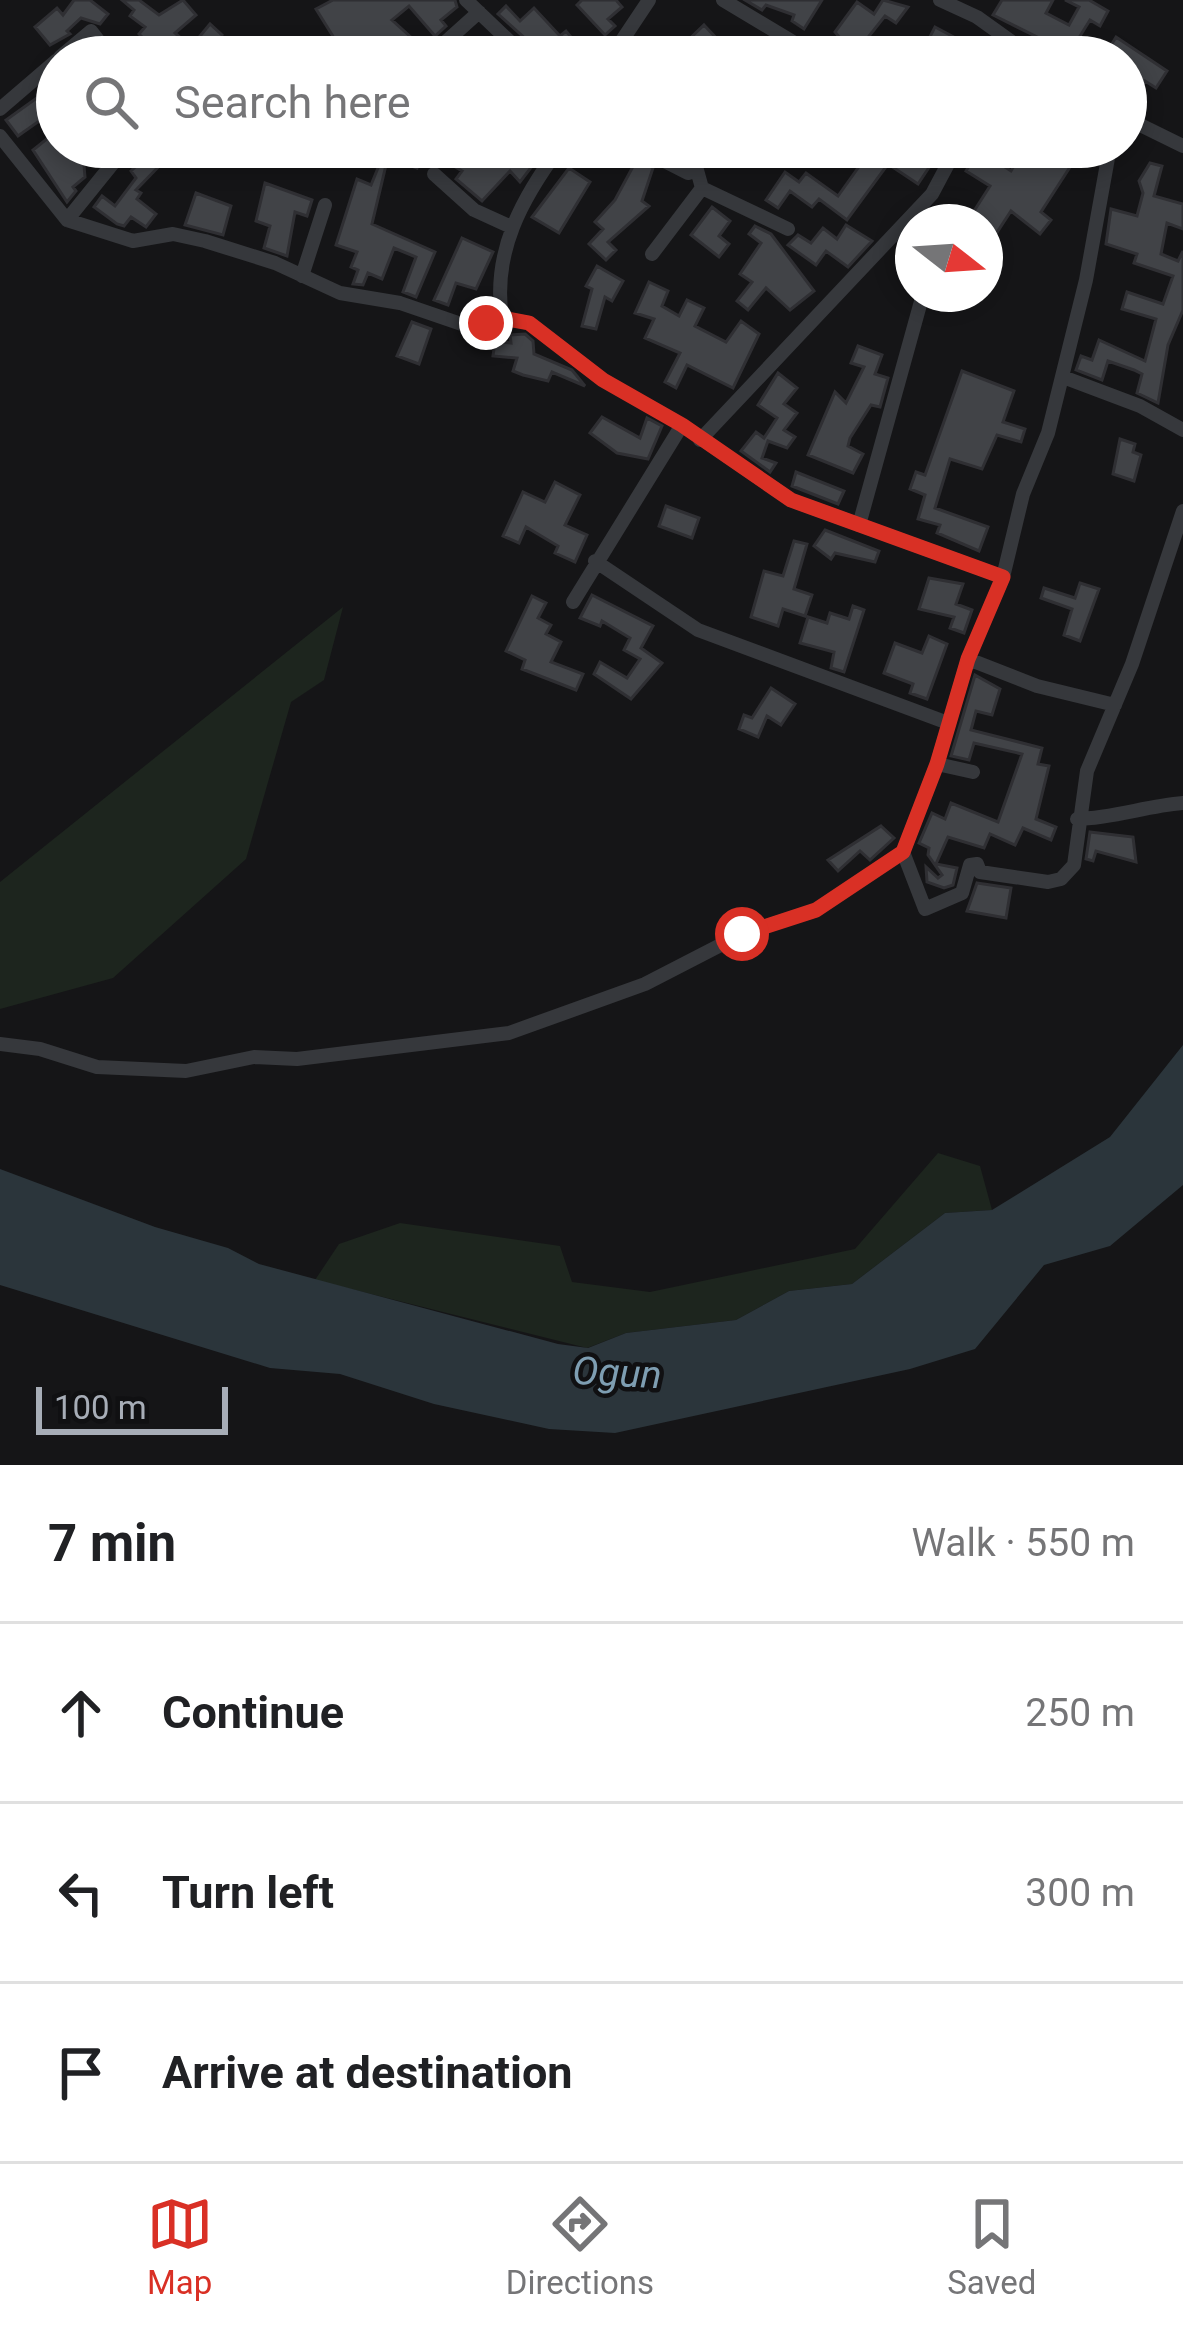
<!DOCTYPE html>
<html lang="en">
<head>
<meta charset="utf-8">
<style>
  body { margin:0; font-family:Roboto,sans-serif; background:#f6f6f6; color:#202124 }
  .compass { position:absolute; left:895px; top:204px; width:108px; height:108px; border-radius:50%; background:#fff; box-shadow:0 6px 18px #0003; rotate:107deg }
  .scale { position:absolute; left:36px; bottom:30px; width:192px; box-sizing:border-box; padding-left:12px; border:6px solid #a7adb7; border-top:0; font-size:33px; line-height:42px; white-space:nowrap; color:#a7adb7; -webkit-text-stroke:9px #101012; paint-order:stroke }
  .stop { position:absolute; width:36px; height:36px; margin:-27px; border:9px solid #d93025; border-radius:50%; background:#fff }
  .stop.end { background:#d93025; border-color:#fff; box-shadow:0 3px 12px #0008 }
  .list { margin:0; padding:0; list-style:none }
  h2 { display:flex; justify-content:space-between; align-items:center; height:156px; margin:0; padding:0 48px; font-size:51px }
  h2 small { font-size:39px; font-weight:400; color:#757577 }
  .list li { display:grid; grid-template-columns:78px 1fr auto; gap:36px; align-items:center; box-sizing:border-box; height:180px; padding:0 48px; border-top:3px solid #e0e0e0 }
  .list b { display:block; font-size:45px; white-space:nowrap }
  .list em { font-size:39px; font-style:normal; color:#757577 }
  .icon { flex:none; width:66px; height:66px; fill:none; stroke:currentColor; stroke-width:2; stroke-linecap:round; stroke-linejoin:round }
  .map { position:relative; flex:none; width:1183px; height:1465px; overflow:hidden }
  .search { position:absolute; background:#fff; box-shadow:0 6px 18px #0003; left:36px; right:36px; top:36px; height:132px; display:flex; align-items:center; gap:30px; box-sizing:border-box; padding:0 42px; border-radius:66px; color:#757577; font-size:45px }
  .sheet { height:696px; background:#fff }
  nav { display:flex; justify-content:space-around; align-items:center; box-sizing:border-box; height:168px; border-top:3px solid #e0e0e0; background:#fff; font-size:33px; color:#757577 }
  nav a { display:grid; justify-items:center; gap:6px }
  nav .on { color:#d93025 }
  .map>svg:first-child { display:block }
  .green { fill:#1d251e }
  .water { fill:#2b353b }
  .building { fill:#414347; stroke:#2f2f33; stroke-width:3 }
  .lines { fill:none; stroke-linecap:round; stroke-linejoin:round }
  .street { stroke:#36383c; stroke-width:14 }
  .route { stroke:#d93025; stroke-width:15 }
  .labels { text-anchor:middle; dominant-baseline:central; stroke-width:9; stroke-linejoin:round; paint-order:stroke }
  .water-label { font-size:39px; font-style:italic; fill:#7e9eb2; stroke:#101012 }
</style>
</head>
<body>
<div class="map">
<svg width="1183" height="1465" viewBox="0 0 1183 1465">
  <rect width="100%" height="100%" fill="#151517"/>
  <path class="green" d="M343,607L324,680L291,702L246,859L113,978L0,1009V882Z
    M938,1153L980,1166L992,1210L945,1213L852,1284L789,1291L736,1320L626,1333L587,1348L315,1280L339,1244L400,1223L560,1246L572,1282L650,1292L855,1249Z"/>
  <path class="water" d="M1183,1045V1185L1110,1246L1044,1265L975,1349L910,1369L615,1433L549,1429L434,1404L340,1374L270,1368L0,1285V1169L155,1227L228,1248L259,1264L558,1344L588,1348L626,1333L736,1320L789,1291L852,1284L945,1213L992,1210L1110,1137Z"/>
  <path class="building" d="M74,0H90L108,14L100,24L81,18L67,31L70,34L50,45L35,27L57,8L63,15Z
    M122,0H139L159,15L183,0L196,15L175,33L191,47L210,24L222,35L217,42L254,57H140L150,45L139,34L145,27L130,16L134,10Z
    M333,0H455L457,7L441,20L446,26L435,36L409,6L392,20L413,39L409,43L418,57H327L321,51L334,38L316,9Z
    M582,0H616L622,7L608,19L615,26L605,35L577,5Z
    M745,0H822L804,29L792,21L794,15L766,5L762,10Z
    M883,0L908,7L896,23L885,16L854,55L835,32L857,2L874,14Z
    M1002,0H1053L1046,13L1069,25L1079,7L1065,0H1089L1108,11L1100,26L1090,20L1067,57H1047L1050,53L1034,44L1037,37L993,15Z
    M506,6L520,21L534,8L560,36L566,31L576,43L560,57L543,46L538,50L498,14Z
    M704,25L719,41L702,57H651L672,38L682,46Z
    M935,27L967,44L959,57L922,52Z
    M1116,37L1167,71L1156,88L1145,81L1136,95L1127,89L1126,57H1104Z
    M45,92L49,98L57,92V147H103L84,165L85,177L73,187L76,191L67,202L33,150L53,134L42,119L18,136L6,120Z
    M148,147L166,159L136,190L141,193L137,199L156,214L146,227L131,217L124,226L117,224L94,207L102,196L115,206L136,178L131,171L147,156L143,152Z
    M412,147H460L482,161L499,147H538L543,152L520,182L510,171L482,201L456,179L462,171L424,148L417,168L406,164Z
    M873,147H901L930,166L918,184L888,164L847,220L819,199L812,207L790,191L778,208L766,200L785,172L799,182L806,173L838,196Z
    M1025,147H1083L1041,212L1051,220L1040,234L1011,211L992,240L985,235V222H967L990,186L966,171L979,150L1011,171Z
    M637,159L653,168L642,201L649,206L608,242L616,250L606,260L589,244L603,229L595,222L615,200Z
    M380,163L386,165L372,224L435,252L416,297L403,292L416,257L394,248L382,279L368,273L363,285L353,284L358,270L351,267L357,252L336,245L357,179L371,185Z
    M1150,163L1162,166L1154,196L1183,204V229L1167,223L1161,254L1178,261L1183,251V310L1168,345L1158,403L1137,393L1142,374L1134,370L1108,361L1102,380L1076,370L1081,356L1092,360L1099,340L1145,361L1156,319L1122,309L1127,292L1163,304L1173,276L1134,263L1137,254L1106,244L1111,209L1137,216L1143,193L1139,181Z
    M569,168L590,182L559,233L532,217Z
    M265,183L312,200L307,216L295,212L287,256L264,248L270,226L256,221Z
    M196,193L231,206L223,235L185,225Z
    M712,207L730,221L719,236L729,244L719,257L691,235Z
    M846,225L872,241L848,267L826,251L816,265L788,245L798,235L811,243L823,228L837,239Z
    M755,226L771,234L814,291L790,310L766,288L748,310L737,301L752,282L740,274L761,243L749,234Z
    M462,238L493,252L476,289L456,283L448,305L434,300Z
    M597,266L623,281L612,301L605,297L596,329L582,326L592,289L586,286Z
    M649,282L668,291L662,306L679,316L687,300L704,308L695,326L726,342L741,321L759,334L733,388L687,365L676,388L665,382L680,353L645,338L654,319L635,313Z
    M412,322L431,329L419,364L397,356Z
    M525,334L533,341L534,354L572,370L585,386L552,372L548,381L523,375L513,371L517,358L493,356L495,341L511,343L510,335Z
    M858,346L882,355L875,374L888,378L880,407L871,405L850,438L848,446L863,454L853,473L808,455L835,392L846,403L864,367L851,363Z
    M962,371L1014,391L1003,422L1025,429L1021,442L997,435L982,469L950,459L935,508L988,527L979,551L937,533L940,525L918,519L925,495L910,489L916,472L925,475Z
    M778,373L797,388L784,404L797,413L784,430L795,437L787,448L768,441L762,458L776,463L770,472L741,451L756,432L764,438L777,418L758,405Z
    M602,417L640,438L647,418L662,426L648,459L617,453L590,433Z
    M1120,439L1135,444L1133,452L1141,455L1134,481L1113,474Z
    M796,472L844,491L838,504L792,486Z
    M555,482L580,495L565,525L587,535L575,562L555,553L558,546L526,527L519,543L503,536L523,492L545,502Z
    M666,506L699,518L692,538L659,526Z
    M825,530L879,551L875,562L835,553L831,559L814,546Z
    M794,541L807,544L794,589L812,595L805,616L783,609L778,626L751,617L764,571L783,576Z
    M929,578L963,584L956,604L972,610L964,633L950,628L954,617L919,609Z
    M1080,583L1099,589L1080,641L1064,635L1072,609L1041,598L1044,588L1075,598Z
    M592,595L653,626L641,648L662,663L631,699L594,674L600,662L627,678L640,659L624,650L630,638L602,621L600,626L580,618Z
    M532,596L546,603L538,618L551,625L546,634L561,642L551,662L583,674L576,690L522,669L525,660L506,651Z
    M853,606L864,610L844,672L831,668L834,652L800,643L808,617L827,623L830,613L849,619Z
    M929,636L947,644L927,699L910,693L913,684L884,673L895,643L922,653Z
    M975,675L1000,689L992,715L976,711L971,730L1042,748L1038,764L1049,766L1036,819L1056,827L1051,840L1023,828L1015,845L990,834L984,848L948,837L936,864L957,868L953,885L944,888L927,882L926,867L938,878L942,875L928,855L929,848L919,843L932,813L945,819L951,803L998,822L1022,754L974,743L969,760L951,756Z
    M771,688L795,704L781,725L767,716L758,737L739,729L744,715L752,718Z
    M881,826L894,838L870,860L860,851L838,871L828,860Z
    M1090,832L1133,837L1136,862L1096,851L1093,861L1086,859Z
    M977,883L1011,888L1006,918L967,911Z"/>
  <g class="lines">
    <path class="street" d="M466,0L526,57
      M723,0L818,57
      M940,0L977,17L1033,57
      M60,57L91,31L111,57
      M429,57L479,12
      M611,57L649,0
      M0,109L57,60
      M1126,118L1183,146
      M0,136L67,220L133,241L173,234L205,241L275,263L340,293L400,303L470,327L502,318L529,323L603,380L682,425L791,500L1003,577
      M637,147L688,173L697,170L702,188L652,254
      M1110,147L1086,280L1048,433L1023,494L1003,577L968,659L937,764L903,852L925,909L962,893L970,865L977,864L980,872L1048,882L1061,879L1074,865L1087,771L1132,664L1183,511
      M434,174L474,210L511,227
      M702,188L788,229
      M67,220L126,147
      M913,237L903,251L913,261
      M302,276L325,205
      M502,318C492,252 522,198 560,147
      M1063,377L1140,406L1183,430
      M700,440L932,194L957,147
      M859,525L923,294
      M595,561L698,630L948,723
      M573,602L682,425
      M968,659L1037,686L1115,705
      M937,764L973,772
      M1077,819C1114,818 1146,806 1183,803
      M0,1044L40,1049L97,1067L186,1071L254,1057L297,1059L509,1033L645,984L742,934L816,910L903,852"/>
  </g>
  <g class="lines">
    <path class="route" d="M486,323L502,318L529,323L603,380L682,425L791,500L1003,577L968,659L937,764L903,852L816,910L742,934"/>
  </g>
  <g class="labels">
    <g class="water-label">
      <text transform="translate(617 1373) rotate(3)">Ogun</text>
    </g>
  </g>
</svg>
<svg class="compass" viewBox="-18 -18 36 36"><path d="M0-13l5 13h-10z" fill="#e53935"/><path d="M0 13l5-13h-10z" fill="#757577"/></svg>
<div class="scale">100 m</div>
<div class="stop" style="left:742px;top:934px"></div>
<div class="stop end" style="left:486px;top:323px"></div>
<div class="search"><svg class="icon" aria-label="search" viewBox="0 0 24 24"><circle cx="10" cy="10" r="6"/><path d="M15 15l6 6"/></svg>Search here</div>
</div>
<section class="sheet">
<h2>7 min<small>Walk · 550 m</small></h2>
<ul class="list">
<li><svg class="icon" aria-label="ahead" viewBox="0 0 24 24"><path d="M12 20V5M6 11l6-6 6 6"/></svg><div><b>Continue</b></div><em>250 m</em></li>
<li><svg class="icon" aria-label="left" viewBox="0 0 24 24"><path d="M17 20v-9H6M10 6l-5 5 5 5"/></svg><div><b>Turn left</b></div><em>300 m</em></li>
<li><svg class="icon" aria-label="arrive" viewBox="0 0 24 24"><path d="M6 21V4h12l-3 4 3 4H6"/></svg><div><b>Arrive at destination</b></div></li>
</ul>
</section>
<nav>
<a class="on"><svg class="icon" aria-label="map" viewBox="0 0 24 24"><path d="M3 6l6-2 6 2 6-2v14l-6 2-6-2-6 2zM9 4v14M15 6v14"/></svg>Map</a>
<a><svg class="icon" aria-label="directions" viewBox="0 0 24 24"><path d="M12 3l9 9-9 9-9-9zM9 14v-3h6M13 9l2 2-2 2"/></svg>Directions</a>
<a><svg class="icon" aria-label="saved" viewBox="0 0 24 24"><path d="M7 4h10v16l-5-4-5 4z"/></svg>Saved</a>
</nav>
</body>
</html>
